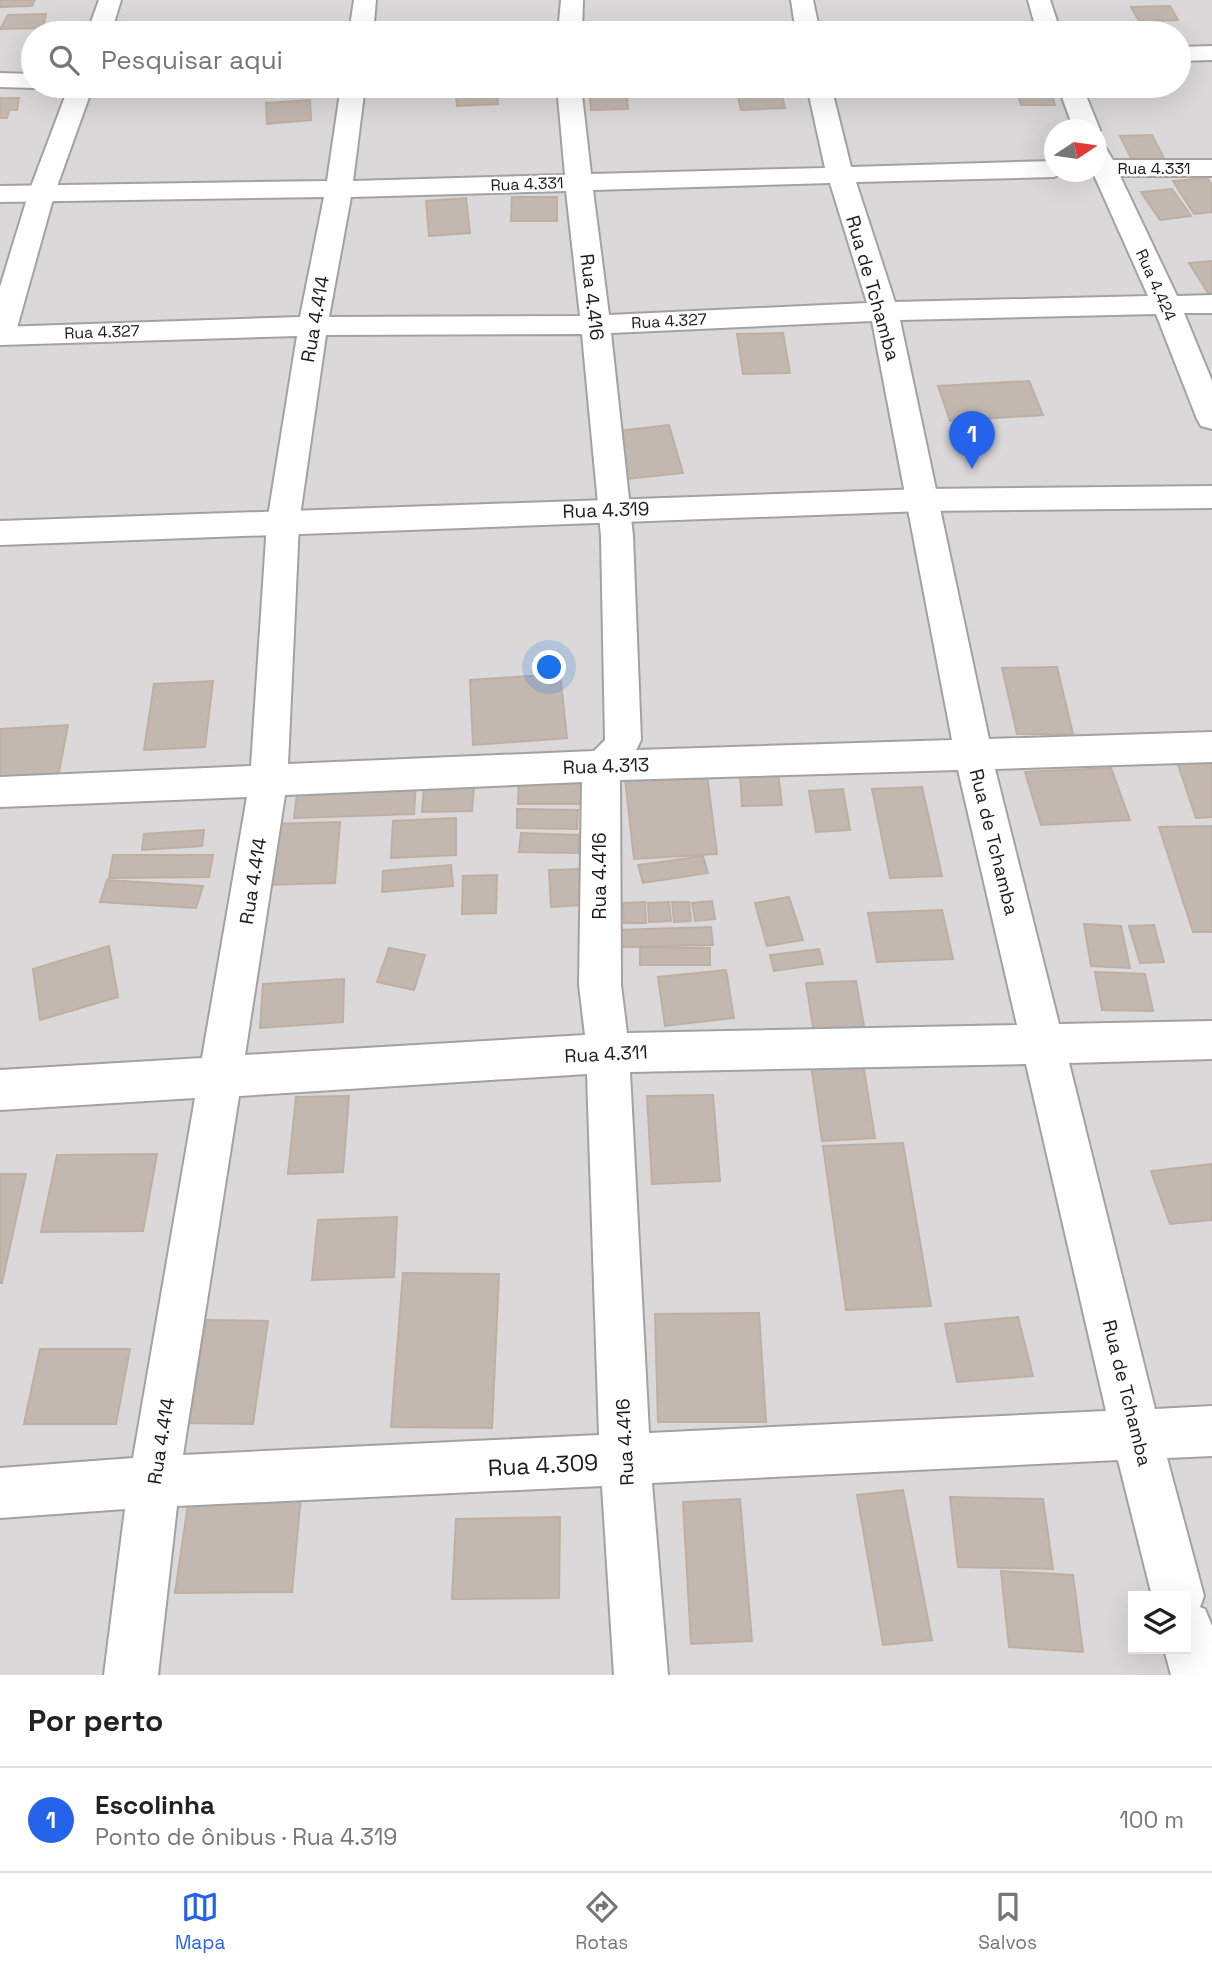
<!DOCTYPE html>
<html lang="pt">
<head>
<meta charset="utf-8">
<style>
  body { margin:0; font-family:"Space Grotesk",sans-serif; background:#f6f6f6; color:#222 }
  .controls { position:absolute; right:21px; bottom:21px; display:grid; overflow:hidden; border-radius:0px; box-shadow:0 7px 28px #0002 }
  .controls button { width:63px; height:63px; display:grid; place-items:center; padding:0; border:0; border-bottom:2px solid #e0e0e0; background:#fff; color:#222; font:35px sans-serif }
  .compass { position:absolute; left:1044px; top:119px; width:63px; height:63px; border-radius:50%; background:#fff; box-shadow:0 7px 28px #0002; rotate:77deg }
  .you { position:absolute; left:550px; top:668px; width:24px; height:24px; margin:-18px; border:5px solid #fff; border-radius:50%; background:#1a73e8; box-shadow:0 0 0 10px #1a73e833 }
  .badge { display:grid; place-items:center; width:46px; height:46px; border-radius:50%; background:#2563eb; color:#fff; font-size:23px; font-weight:700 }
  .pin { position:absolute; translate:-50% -58px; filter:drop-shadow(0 2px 4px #0008) }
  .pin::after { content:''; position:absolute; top:37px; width:24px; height:21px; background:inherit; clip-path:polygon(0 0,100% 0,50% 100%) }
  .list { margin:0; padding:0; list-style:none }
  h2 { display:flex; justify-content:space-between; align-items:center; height:91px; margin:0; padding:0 28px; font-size:30px }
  h2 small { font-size:23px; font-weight:400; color:#767676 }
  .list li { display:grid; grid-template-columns:46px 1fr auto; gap:21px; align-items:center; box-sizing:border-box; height:105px; padding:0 28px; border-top:2px solid #e0e0e0 }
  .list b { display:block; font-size:26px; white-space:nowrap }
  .list p { margin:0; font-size:23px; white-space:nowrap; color:#767676 }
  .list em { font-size:23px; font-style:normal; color:#767676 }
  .icon { flex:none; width:38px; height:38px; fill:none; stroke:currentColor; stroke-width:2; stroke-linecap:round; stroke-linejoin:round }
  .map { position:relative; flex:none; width:1212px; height:1675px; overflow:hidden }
  .search { position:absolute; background:#fff; box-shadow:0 7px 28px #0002; left:21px; right:21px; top:21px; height:77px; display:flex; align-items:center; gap:18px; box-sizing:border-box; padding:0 24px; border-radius:38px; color:#767676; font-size:26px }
  .sheet { height:196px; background:#fff }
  nav { display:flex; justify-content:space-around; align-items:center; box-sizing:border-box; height:98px; border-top:2px solid #e0e0e0; background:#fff; font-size:19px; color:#767676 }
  nav a { display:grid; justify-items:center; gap:4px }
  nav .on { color:#2563eb }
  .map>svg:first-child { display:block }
  .residential { fill:#dad8d8; fill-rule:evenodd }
  .building { fill:#c2b8b0; stroke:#bfafa3; stroke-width:2 }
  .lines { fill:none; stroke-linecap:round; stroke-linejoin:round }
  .minor-casing { stroke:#a2a2a2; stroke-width:4 }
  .tertiary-casing { stroke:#a2a2a2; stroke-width:4 }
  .minor { fill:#fff; fill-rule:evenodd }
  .tertiary { fill:#fff; fill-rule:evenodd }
  .labels { text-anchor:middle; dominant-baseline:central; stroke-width:5; stroke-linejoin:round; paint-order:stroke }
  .far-street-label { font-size:16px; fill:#1b1b1b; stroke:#fff }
  .street-label { font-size:19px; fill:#1b1b1b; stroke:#fff }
  .near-street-label { font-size:23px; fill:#1b1b1b; stroke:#fff }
</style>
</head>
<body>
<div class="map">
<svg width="1212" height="1675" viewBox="0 0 1212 1675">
  <rect width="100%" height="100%" fill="#ede9e1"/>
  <path class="residential" d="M0,0H1212V1675H0ZM33,33H1179V86H33ZM1054,130H1096V172H1054ZM1133,1596H1186V1649H1133Z"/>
  <path class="building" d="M0,0H35L32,6L0,7Z
    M1170,6L1178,20L1139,21L1131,7Z
    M46,14L43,28L0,29L8,15Z
    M509,28V33H474V29Z
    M1111,30L1112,33H1065L1064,31Z
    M455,86H496L498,104L457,106Z
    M589,86H626L628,109L591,110Z
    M1015,86H1049L1055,105H1021Z
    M781,91L785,108L741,110L737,93Z
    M0,98H19L17,110H9L7,118H0Z
    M310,100L311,120L267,124L266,103Z
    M1152,135L1166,162L1134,164L1120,136Z
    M1207,178L1212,185V212L1194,214L1173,181Z
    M1172,189L1191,216L1160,220L1141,192Z
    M512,197H557V221H511Z
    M466,198L470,233L429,236L426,201Z
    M1212,261V296H1210L1189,263Z
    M783,333L790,373L743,374L737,334Z
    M1029,381L1043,415L950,421L938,386Z
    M669,425L683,473L627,479L616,431Z
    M1057,667L1073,734H1017L1002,668Z
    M560,674L567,738L473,745L470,680Z
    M213,681L205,747L144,750L154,684Z
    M68,725L58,777L0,781V729Z
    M1212,760V817L1196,818L1177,762Z
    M1111,768L1130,820L1041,825L1025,772Z
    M778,772L782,805L742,806L740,773Z
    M707,774L717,854L634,859L625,778Z
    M519,776H582L581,804H518Z
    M416,782L414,814L294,818L298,786Z
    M424,785H474L472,811L422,812Z
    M922,787L942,876L890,878L872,789Z
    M843,789L850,830L816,832L809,791Z
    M517,809L578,810L577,829L517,828Z
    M456,818V855L391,858L393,821Z
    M340,822L335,883L260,885L267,824Z
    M1212,826V932H1193L1159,827Z
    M204,830L202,846L142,850L144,834Z
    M521,833L579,835L578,853L519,852Z
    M113,855H213L209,877L109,878Z
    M703,856L708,873L643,883L638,865Z
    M451,865L453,886L382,892L383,871Z
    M580,869L582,905L551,907L549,870Z
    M497,875L496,913L462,914L463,876Z
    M107,880L203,886L196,908L100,902Z
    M789,897L803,940L767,946L755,903Z
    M712,901L715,919L695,921L692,903Z
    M645,902L646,923H624L623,903Z
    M669,902L671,921L649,922L648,903Z
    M672,902H689L691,921L674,922Z
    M942,910L953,959L877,962L868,913Z
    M1084,924L1121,926L1130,968L1091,966Z
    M1154,925L1164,962L1140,963L1129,926Z
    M711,927L713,945L618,947L617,930Z
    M109,946L118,997L40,1020L33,969Z
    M640,947L710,948V965H640Z
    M389,948L425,955L414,990L377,982Z
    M819,949L823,964L774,971L770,955Z
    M726,970L734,1018L665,1026L658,977Z
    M1095,972L1145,974L1153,1011L1102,1010Z
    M344,979L343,1022L260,1028L263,984Z
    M856,981L866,1037L815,1040L806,983Z
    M863,1063L875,1138L822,1141L811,1065Z
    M713,1095L720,1181L652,1184L647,1096Z
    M349,1096L343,1172L288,1174L296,1097Z
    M903,1143L931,1306L846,1310L823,1146Z
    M157,1154L143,1231L41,1232L57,1155Z
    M1212,1164V1220L1170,1224L1151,1171Z
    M0,1174H26L2,1283H0Z
    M397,1217L394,1277L312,1280L318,1220Z
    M403,1273L499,1274L492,1428L391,1427Z
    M759,1313L766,1422H658L655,1314Z
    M1018,1317L1033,1376L957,1382L945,1324Z
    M206,1320L268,1321L253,1424L189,1423Z
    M40,1349H130L116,1424H24Z
    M903,1490L932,1640L883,1645L857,1495Z
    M301,1496L292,1592L175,1593L189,1497Z
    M950,1497L1043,1499L1053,1569L958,1567Z
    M740,1499L752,1641L691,1644L683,1502Z
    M560,1517L559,1598L452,1599L456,1519Z
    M1001,1571L1073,1575L1083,1652L1009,1647Z"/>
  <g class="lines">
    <defs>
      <path id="minor" d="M354,0H376L373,33H349Z
        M561,0H583L582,33H558Z
        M791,0H813L820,33H796Z
        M1028,0H1050L1061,33H1037Z
        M1212,46V60L1179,61V47Z
        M0,73L33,74V86H42L33,88L0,87Z
        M341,86H365L353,181L565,175L557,86H581L591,174L825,168L807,86H831L851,167L1054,161V172H1065L1054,177L856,182L895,302L1148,296L1094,175L1085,172H1096V144L1105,147L1113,160H1212V176H1120L1177,296L1212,295V313H1184L1212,381V429L1201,426L1197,419L1156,314L900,320L989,739L1212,732V762L995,769L1059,1024L1212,1021V1059L1069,1063L1155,1409L1212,1406V1456L1167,1458L1204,1596L1200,1607L1205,1609L1212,1626V1675H1171L1164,1649H1186V1596H1152L1118,1460L652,1483L668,1675H614L602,1486L177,1506L158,1675H104L125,1509L0,1518V1468L133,1458L195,1098L0,1110V1070L202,1058L247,797L0,807V777L251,766L267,523L297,336L0,345V327L300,317L324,197L0,202V186L327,181ZM830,183L867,303L609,315L593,190ZM566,191L580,316L329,317L351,197ZM872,321L952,740L636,750L641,740L633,536L611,333ZM582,334L601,536L605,740L594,751L288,764L299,523L326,335ZM958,770L1017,1025L627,1033L621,985L620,780ZM582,782L579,985L585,1035L245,1055L285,795ZM1026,1064L1106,1411L649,1433L630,1072ZM587,1074L599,1435L183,1455L239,1096Z
        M1058,86H1082L1100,130L1096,135V130H1074Z"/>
      <path id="tertiary" d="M99,0H121L111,33H87Z
        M69,86H93L55,192L15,335L10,342L0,344V287L29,192Z
        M1212,486V508L923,511L0,545V521L923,489Z"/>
    </defs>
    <use href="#minor" class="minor-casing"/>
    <use href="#tertiary" class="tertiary-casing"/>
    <use href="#minor" class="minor"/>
    <use href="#tertiary" class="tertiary"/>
  </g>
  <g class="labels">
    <g class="far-street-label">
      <text x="1154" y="168">Rua 4.331</text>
      <text transform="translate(527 184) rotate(-2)">Rua 4.331</text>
      <text transform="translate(1156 285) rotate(66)">Rua 4.424</text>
      <text transform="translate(669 321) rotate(-3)">Rua 4.327</text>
      <text transform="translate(102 332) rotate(-2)">Rua 4.327</text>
    </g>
    <g class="street-label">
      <text transform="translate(873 288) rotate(74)">Rua de Tchamba</text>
      <text transform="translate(592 297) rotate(83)">Rua 4.416</text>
      <text transform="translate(315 319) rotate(-80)">Rua 4.414</text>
      <text transform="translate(606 510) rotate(-2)">Rua 4.319</text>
      <text transform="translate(606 766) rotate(-2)">Rua 4.313</text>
      <text transform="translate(994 842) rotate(76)">Rua de Tchamba</text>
      <text transform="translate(599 876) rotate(-90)">Rua 4.416</text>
      <text transform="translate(253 881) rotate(-81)">Rua 4.414</text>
      <text transform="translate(606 1054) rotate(-3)">Rua 4.311</text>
      <text transform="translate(1127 1393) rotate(76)">Rua de Tchamba</text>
      <text transform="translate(161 1441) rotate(-81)">Rua 4.414</text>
      <text transform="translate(625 1442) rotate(-93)">Rua 4.416</text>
    </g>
    <g class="near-street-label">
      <text transform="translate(543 1465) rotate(-3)">Rua 4.309</text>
    </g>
  </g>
</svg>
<div class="controls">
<button><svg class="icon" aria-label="layers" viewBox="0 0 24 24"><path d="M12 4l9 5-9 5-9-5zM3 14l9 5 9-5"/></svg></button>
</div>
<svg class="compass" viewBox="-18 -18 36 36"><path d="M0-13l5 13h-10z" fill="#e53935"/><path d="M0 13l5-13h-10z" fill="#767676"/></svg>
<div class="you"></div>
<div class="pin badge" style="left:972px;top:469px">1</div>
<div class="search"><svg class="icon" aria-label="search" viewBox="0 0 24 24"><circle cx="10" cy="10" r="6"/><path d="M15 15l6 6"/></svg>Pesquisar aqui</div>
</div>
<section class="sheet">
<h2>Por perto<small></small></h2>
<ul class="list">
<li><span class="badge">1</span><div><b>Escolinha</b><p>Ponto de ônibus · Rua 4.319</p></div><em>100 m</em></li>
</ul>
</section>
<nav>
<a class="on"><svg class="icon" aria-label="map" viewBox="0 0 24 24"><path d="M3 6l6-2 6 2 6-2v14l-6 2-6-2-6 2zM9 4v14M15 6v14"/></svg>Mapa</a>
<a><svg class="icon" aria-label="directions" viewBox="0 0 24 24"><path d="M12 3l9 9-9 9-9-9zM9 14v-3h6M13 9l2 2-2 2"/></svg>Rotas</a>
<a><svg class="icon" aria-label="saved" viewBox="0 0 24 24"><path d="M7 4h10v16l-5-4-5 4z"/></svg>Salvos</a>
</nav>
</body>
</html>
